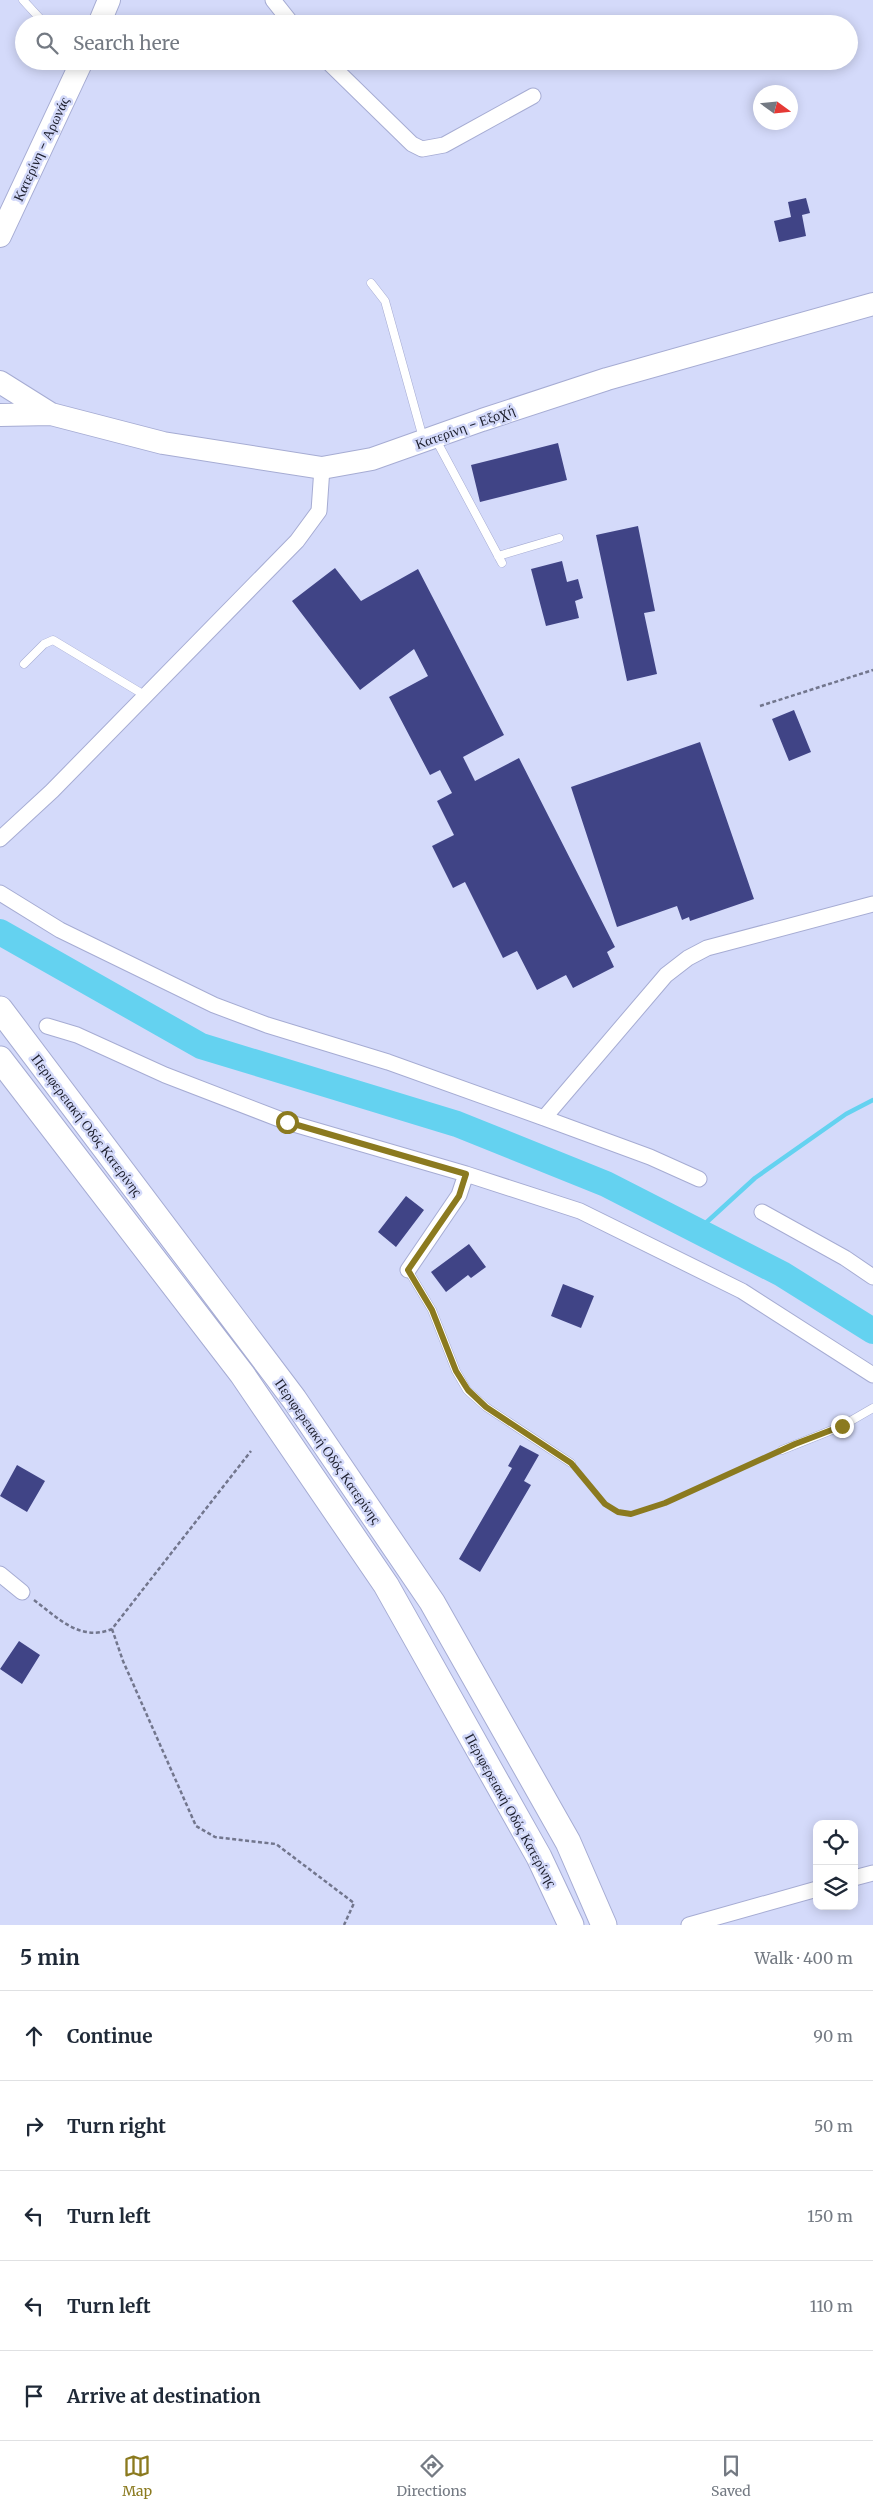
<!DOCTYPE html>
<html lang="en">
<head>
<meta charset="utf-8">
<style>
  body { margin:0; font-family:Merriweather,serif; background:#f2f2f3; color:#1f2937 }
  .controls { position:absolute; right:15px; bottom:15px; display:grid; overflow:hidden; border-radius:10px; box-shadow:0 2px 12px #0003 }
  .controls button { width:45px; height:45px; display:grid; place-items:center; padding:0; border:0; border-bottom:1px solid #e0e1e3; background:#fff; color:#1f2937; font:25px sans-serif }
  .compass { position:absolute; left:753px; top:85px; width:45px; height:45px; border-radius:50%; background:#fff; box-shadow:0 2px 12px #0003; rotate:105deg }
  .stop { position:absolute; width:15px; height:15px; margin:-11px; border:4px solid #8b7a1f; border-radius:50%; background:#fff }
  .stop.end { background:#8b7a1f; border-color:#fff; box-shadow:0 1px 5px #0008 }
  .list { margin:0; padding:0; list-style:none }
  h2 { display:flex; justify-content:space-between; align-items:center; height:65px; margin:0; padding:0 20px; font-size:21px }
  h2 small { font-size:16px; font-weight:400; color:#747a83 }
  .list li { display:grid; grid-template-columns:32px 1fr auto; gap:15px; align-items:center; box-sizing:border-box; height:90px; padding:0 20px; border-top:1px solid #e0e1e3 }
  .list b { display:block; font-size:19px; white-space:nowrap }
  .list em { font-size:16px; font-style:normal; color:#747a83 }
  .icon { flex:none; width:28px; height:28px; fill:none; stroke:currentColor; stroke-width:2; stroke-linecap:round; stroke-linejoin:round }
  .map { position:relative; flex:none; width:873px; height:1925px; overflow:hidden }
  .search { position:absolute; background:#fff; box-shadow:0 2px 12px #0003; left:15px; right:15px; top:15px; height:55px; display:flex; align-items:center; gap:12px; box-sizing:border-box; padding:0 18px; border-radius:28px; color:#747a83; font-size:19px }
  .sheet { height:515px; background:#fff }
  nav { display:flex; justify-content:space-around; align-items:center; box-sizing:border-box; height:70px; border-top:1px solid #e0e1e3; background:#fff; font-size:14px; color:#747a83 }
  nav a { display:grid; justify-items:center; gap:2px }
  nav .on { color:#8b7a1f }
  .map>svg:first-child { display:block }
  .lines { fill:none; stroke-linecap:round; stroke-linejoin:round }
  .stream { stroke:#64d2f0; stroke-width:4.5 }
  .river { stroke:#64d2f0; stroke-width:26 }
  .building { fill:#404486 }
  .lane-casing { stroke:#a6acd3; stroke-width:9 }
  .street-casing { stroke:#a6acd3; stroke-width:17 }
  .secondary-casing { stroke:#a6acd3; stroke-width:24 }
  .primary-casing { stroke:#a6acd3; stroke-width:27 }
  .path { stroke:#72768d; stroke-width:2.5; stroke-dasharray:4 2.5; stroke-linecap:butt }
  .lane { stroke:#fff; stroke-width:8 }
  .street { stroke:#fff; stroke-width:15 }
  .secondary { stroke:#fff; stroke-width:22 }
  .primary { stroke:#fff; stroke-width:25 }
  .route { stroke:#8b7a1f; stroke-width:6 }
  .labels { text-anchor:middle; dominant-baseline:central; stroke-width:5; stroke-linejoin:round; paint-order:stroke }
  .street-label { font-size:14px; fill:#1a1c2a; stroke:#d4dafa }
</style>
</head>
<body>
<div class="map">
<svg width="873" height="1925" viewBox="0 0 873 1925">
  <rect width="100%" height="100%" fill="#d4dafa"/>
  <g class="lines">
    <path class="stream" d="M697,1231L755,1178L846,1114L873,1100"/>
    <path class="river" d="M0,932L201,1046L457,1124L606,1184L782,1274L873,1331"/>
  </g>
  <path class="building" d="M806,198L810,213L802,215L806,236L779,242L774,221L791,217L788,202Z
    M558,443L567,480L480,502L471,465Z
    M638,526L655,611L644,613L657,674L627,681L596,535Z
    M562,561L567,582L578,579L583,598L575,601L579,618L546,626L531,569Z
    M335,568L361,601L418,569L504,735L463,757L475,781L519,758L615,947L607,952L614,967L573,988L566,975L537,990L517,951L503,958L465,882L453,888L432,846L454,835L437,801L452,793L440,770L430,775L389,697L428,676L414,649L360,690L292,601Z
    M794,710L811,752L789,761L772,719Z
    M700,742L754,899L690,921L689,917L682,920L677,906L617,927L571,787Z
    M406,1196L424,1210L396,1247L378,1232Z
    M469,1244L486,1267L471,1278L468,1275L446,1292L431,1272Z
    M563,1284L594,1296L581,1328L551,1316Z
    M520,1445L539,1455L524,1481L531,1485L480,1572L459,1559L512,1468L508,1466Z
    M17,1465L45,1481L27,1512L0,1496Z
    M19,1641L40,1655L22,1684L0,1669Z"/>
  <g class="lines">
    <defs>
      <path id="lane" d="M23,0L45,24
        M371,283L385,301L423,438
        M435,438L502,563
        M498,556L559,538
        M24,664L44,644L53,640L146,696
        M408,1270L432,1310L456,1371L467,1390L486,1407L571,1463
        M782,1450L842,1426L873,1408"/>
      <path id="street" d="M273,0L292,24
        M327,61L412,144L422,149L444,145L533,96
        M0,839L52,791L297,541L319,511L322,468
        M0,893L60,930L214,1005L267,1025L388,1062L544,1118L650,1157L699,1179
        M47,1026L77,1035L165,1075L287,1122L466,1174L580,1211L742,1291L873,1375
        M544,1118L666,975L688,958L707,948L873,904
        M762,1212L845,1258L873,1277
        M408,1270L459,1195L466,1174
        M0,1574L22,1592
        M854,1878L873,1873
        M689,1925L817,1889"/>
      <path id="secondary" d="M99,24L109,0
        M0,236L82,61
        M0,382L51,414
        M0,415L51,414L163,443L322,468L372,459L482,420L607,379L873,304"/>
      <path id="primary" d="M0,1009L294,1399L432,1602L568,1842L604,1925
        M0,1059L242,1374L386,1585L539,1857L571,1925"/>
    </defs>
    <use href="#lane" class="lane-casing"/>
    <use href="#street" class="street-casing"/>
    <use href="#secondary" class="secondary-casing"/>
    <use href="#primary" class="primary-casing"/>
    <path class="path" d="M760,706L873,670
      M577,1471L605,1504L618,1512L631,1514L665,1503L774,1454
      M34,1600C58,1618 80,1642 112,1629L251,1451
      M112,1629L123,1661L196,1826L215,1837L276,1844L354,1903L344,1925"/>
    <use href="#lane" class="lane"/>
    <use href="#street" class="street"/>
    <use href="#secondary" class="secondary"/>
    <use href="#primary" class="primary"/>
  </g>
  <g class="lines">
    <path class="route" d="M287,1122L466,1174L459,1196L408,1270L432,1310L456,1371L468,1390L486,1407L571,1463L605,1504L618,1512L631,1514L665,1503L795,1444L842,1426"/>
  </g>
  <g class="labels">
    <g class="street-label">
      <text transform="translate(41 149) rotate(-65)">Κατερίνη - Αρωνάς</text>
      <text transform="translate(465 427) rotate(-20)">Κατερίνη - Εξοχή</text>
      <text transform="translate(87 1125) rotate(53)">Περιφερειακή Οδός Κατερίνης</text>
      <text transform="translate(328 1451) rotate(55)">Περιφερειακή Οδός Κατερίνης</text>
      <text transform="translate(511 1810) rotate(61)">Περιφερειακή Οδός Κατερίνης</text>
    </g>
  </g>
</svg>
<div class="controls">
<button><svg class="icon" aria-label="locate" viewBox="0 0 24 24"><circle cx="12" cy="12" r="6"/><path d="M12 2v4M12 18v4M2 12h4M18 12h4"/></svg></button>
<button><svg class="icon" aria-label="layers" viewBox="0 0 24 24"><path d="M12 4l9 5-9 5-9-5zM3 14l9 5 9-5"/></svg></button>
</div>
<svg class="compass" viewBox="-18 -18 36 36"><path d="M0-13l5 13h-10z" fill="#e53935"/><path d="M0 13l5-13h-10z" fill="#747a83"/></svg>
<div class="stop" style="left:287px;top:1122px"></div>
<div class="stop end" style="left:842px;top:1426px"></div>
<div class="search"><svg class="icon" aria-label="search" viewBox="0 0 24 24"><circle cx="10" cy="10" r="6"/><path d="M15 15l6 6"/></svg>Search here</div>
</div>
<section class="sheet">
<h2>5 min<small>Walk · 400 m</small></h2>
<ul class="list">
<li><svg class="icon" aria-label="ahead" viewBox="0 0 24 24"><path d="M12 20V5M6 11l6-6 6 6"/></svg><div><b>Continue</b></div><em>90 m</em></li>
<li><svg class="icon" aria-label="right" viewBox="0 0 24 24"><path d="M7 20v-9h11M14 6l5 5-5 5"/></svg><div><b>Turn right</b></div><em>50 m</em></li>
<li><svg class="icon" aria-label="left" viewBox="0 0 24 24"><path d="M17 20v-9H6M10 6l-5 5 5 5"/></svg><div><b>Turn left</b></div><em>150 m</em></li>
<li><svg class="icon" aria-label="left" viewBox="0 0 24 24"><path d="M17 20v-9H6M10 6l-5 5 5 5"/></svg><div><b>Turn left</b></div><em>110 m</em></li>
<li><svg class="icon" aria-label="arrive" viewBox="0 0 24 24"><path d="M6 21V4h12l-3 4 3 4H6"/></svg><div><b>Arrive at destination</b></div></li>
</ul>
</section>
<nav>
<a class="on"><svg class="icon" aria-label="map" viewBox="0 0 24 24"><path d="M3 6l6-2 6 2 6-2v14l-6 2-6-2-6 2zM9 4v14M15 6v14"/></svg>Map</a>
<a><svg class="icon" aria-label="directions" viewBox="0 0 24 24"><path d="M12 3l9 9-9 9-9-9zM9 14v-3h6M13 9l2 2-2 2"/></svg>Directions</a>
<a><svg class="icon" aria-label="saved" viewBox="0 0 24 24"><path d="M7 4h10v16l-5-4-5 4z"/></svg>Saved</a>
</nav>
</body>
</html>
